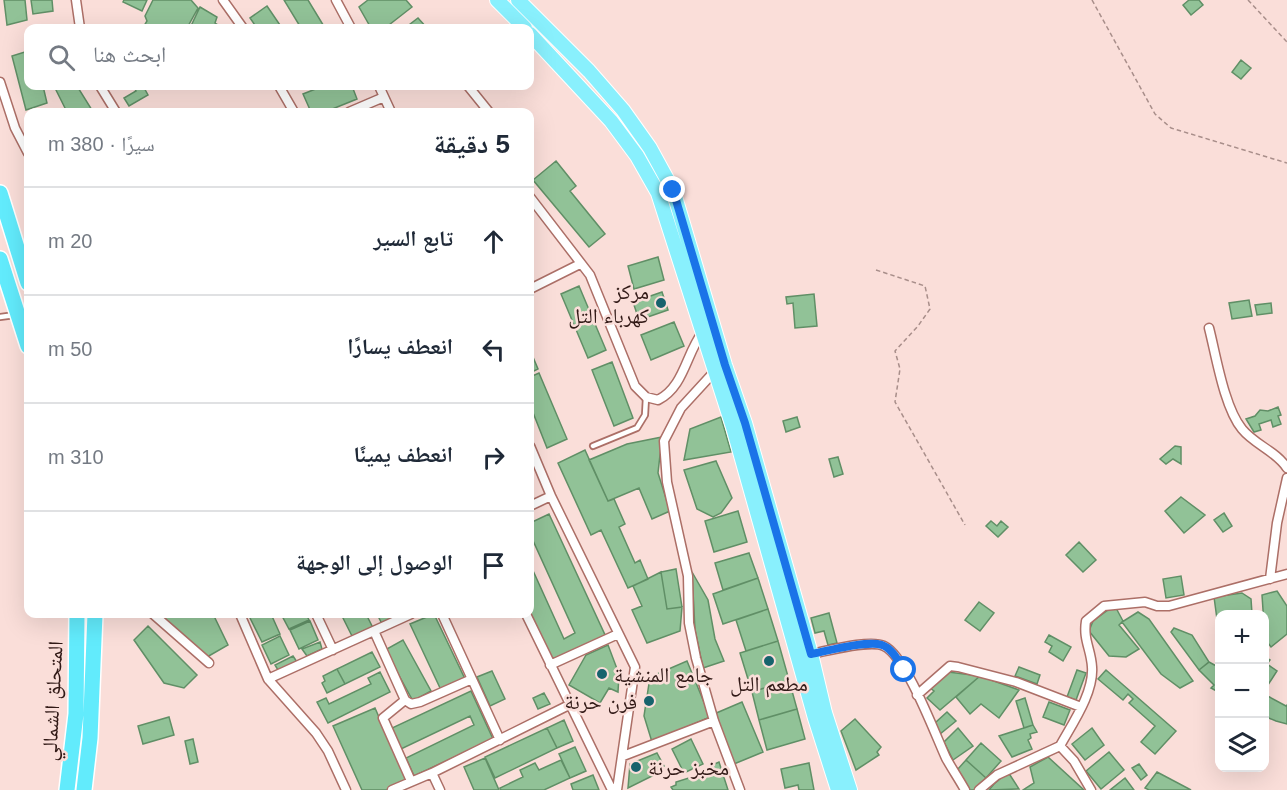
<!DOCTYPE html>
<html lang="ar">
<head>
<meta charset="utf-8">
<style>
  body { margin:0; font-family:Helvetica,"Noto Naskh Arabic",sans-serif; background:#f2f2f3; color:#1f2937; direction:rtl }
  .controls { position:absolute; right:18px; bottom:18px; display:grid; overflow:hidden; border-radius:12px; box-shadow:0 6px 24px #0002 }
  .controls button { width:54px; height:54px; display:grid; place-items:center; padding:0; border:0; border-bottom:2px solid #e0e1e3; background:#fff; color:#1f2937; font:30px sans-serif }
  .stop { position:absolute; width:18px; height:18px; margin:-14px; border:4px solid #1a73e8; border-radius:50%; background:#fff }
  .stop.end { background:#1a73e8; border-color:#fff; box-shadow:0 2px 6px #0008 }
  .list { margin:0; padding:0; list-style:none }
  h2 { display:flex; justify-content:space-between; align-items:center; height:78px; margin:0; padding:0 24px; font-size:26px }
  h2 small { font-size:20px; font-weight:400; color:#747a83 }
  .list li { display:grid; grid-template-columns:39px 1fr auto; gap:18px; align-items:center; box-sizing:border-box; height:108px; padding:0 24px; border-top:2px solid #e0e1e3 }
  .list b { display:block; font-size:22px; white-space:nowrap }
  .list em { font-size:20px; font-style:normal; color:#747a83 }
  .icon { flex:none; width:33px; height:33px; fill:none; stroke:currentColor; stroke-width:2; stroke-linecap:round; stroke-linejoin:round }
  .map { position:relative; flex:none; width:1287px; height:790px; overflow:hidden; direction:ltr }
  .search { position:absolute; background:#fff; box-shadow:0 6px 24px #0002; left:24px; top:24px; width:510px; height:66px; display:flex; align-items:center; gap:15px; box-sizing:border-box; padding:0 21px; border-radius:12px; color:#747a83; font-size:22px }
  .panel { position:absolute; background:#fff; box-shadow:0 6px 24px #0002; left:24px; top:108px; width:510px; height:510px; border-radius:12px; direction:rtl }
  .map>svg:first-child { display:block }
  .building { fill:#91c297; stroke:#608f66; stroke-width:1.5 }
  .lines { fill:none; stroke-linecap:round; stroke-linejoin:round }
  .service-casing { stroke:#ac6f67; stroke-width:8 }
  .minor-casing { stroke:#ac6f67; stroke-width:11 }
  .primary-casing { stroke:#fff; stroke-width:16 }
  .trunk-casing { stroke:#fff; stroke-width:18 }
  .path { stroke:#a88e8a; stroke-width:1.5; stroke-dasharray:4.5 3; stroke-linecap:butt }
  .service { stroke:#fff; stroke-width:4.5 }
  .minor { stroke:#fff; stroke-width:8 }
  .primary { stroke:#89f0fd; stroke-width:14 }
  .trunk { stroke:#62ebfc; stroke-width:15 }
  .route { stroke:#1a73e8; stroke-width:8 }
  .poi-dot { fill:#17636d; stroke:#faded9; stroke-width:2 }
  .labels { text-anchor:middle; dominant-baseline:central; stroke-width:5; stroke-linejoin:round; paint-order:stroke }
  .poi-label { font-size:21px; fill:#311916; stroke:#faded9; text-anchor:end }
  .street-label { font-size:21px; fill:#311916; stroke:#faded9 }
</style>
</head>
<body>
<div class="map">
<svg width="1287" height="790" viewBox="0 0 1287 790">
  <rect width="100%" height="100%" fill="#faded9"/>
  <path class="building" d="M4,0H25L27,20L7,25Z
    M31,0H52L53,11L33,14Z
    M124,0H147L142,11L123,2Z
    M191,0L198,8L187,28H149L144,26L147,21L145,16L153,0Z
    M284,0H308L325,28H301Z
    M368,0H406L412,7L385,28H371L359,7Z
    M1189,0H1199L1203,5L1191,15L1183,5Z
    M267,6L282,28H257L250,18Z
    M200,7L217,17L215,23L218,25L216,28H190Z
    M418,18L427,28H405Z
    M28,51V86H43L47,103L26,110L12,56Z
    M1241,60L1251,68L1241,79L1232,72Z
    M54,86H77L92,110L86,112H67Z
    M133,86H143L148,95L129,106L124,98L136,91Z
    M323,86H352L357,99L325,112H311L303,94Z
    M556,161L576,186L570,191L605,234L589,247L533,180Z
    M658,257L664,280L634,289L628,266Z
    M579,286L606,350L588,358L561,294Z
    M662,292L668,310L639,320L633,302Z
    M814,294L817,326L795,328L793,303L787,304L786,297Z
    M1249,300L1252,316L1232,319L1229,303Z
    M1271,303L1272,313L1257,315L1255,305Z
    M674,322L684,346L651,360L641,335Z
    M530,350L538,369L530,373Z
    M612,362L633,418L614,426L592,370Z
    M539,373L567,439L547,448L530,405V377Z
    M1278,407L1281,415L1278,416L1281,424L1273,427L1271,420L1259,424L1261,430L1254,432L1246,419L1255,416L1260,410L1268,411Z
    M721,417L731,452L684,460L690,429Z
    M797,417L800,427L786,432L783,421Z
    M662,437L658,473L670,511L652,519L639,488L608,501L589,460L627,444Z
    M1175,446L1181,447V464L1173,459L1166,464L1160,459Z
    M585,450L608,501L614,499L625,524L619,527L635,563L640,560L648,579L628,588L601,530L591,535L558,463Z
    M838,457L843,474L834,477L829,459Z
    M716,461L732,498L721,513L713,517L697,509L684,470Z
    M1181,497L1205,515L1184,533L1165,511Z
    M738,511L747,542L714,552L705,521Z
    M1224,513L1232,526L1223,532L1214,520Z
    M549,514L606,637L552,663L530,614V564L564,639L575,633L530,534V523Z
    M991,521L997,526L1001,521L1008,527L998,537L986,526Z
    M1079,542L1096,560L1083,572L1066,555Z
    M749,553L758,578L723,590L715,563Z
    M676,569L682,607L667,609L661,572Z
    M661,572L667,609L682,607L680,631L647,643L632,610L642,606L633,586Z
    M692,572L708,600L715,639L724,661L703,668L695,630Z
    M1181,576L1184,595L1166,598L1163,579Z
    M758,578L768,609L723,624L713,594Z
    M1277,591L1287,606V634L1271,647L1265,639L1262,595Z
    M1242,593L1251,599L1252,614H1220L1219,634L1214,597Z
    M979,602L994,613L980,631L965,620Z
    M1116,608L1123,621L1119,625L1139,649L1126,657L1109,656L1089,631L1093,621L1108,610Z
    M768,609L778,641L746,651L736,620Z
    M1138,612L1149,619L1193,681L1180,688L1161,674L1122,622Z
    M829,613L837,643L828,645L824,631L815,633L811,618Z
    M174,614H213L228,645L207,657L167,623L164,618Z
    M248,614H271L280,634L262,642Z
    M281,614H306L309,620L289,629Z
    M341,614H366L373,628L353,638Z
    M377,614H405L383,626Z
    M434,614L465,679L441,690L410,624Z
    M310,621L318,640L299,649L290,630Z
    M148,626L197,675L184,688L164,683L134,640Z
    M1174,628L1192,635L1209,662L1199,670L1171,632Z
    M1049,635L1071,647L1063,661L1049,652L1052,646L1045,642Z
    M280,636L289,655L271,664L262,645Z
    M403,640L431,691L413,701L385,650Z
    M778,641L789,680L752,692L740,653Z
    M320,642L322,649L307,656L302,649Z
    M608,645L619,674L618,692L609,688L600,703L569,685L586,655Z
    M372,652L380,667L345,684L337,669Z
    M293,656L297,662L278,670L275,665Z
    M1264,656L1270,660L1267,664L1277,671L1266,688Z
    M687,661L710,717L652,742L644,716L650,677Z
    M1209,662L1220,668V693L1211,688L1214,685L1199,670Z
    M1019,667L1040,675L1037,684L1015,676Z
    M337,669L345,684L327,693L322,683L325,681L323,676Z
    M1077,670L1086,673L1076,700L1067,697Z
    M1106,670L1176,731L1155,754L1141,742L1155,726L1129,703L1133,699L1128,694L1123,700L1098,679Z
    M492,671L505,699L490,706L477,677Z
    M380,672L390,692L328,723L317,702L326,698L329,704L371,684L368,678Z
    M948,672L980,676L940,710L927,698L934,691L930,688Z
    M980,676L1019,690L999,718L981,704L970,714L956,697Z
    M789,680L797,709L759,720L752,692Z
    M471,691L493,739L414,776L406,758L474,725L470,716L401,749L392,728Z
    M544,693L550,704L538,709L533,698Z
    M1264,694L1286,706L1287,705V724L1276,721L1264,716Z
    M1025,698L1033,725L1024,728L1016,701Z
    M742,702L763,752L734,764L714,714Z
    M1049,702L1070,710L1064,725L1043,717Z
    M375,708L407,781L387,790H362L333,726Z
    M797,709L805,739L767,750L759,720Z
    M947,712L956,721L940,734L935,723Z
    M169,717L174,735L143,744L138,726Z
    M855,719L881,747L877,752L879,755L856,770L841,731Z
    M564,720L573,741L557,748L547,728Z
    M1033,725L1037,732L1030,734L1031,738L1028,740L1032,749L1012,757L999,736Z
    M547,728L557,748L495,778L485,757Z
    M958,728L973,746L953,760L944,742Z
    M1092,728L1104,745L1085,760L1072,744Z
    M193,739L198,762L190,764L185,741Z
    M691,739L703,764L684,773L672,749Z
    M981,743L1001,761L986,778L966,760Z
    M575,747L586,771L570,778L559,754Z
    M1109,752L1124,770L1101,789L1086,771Z
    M657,753L664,766L659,769L660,772L628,788L630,764Z
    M1048,757L1084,790H1023L1034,783L1030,767Z
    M485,758L499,790H474L464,767Z
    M561,760L570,778L544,790H501L500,788L523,777L520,770L535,763L539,770Z
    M966,760L986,778L974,790H969L957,770Z
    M719,762L728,790H673L671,787L676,785V782L708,772V767Z
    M809,763L814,790H799L798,785L785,788L781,769Z
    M1139,764L1147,775L1141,780L1132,768Z
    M1008,772L1019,789L989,790L994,784Z
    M1157,772L1191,790H1149L1145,788Z
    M593,775L599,790H573L571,784Z
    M1125,778L1134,790H1110Z"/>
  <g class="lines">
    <defs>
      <path id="service" d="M0,317L15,315
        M593,446L637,428L645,415L646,397"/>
      <path id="minor" d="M76,0L80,28
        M223,0L243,28
        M336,0L351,28
        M0,82L15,128L28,153
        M100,86L116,112
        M279,86L294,112
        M379,86L391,112
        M468,86L489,112
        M349,112L384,97
        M530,197L590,275L635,386L646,397L658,400C684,387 686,354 702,333
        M530,289L580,264
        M1209,328C1216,355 1224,407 1242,429C1255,445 1276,451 1287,468
        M714,372L681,408L664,441L667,482L688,576L689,623L696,658L714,721L740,790
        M530,446L551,496L635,667L617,790
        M530,506L551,496
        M1270,579L1277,523L1287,478
        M153,614L209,663
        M240,614L268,679L316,733L328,751L346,790
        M316,614L333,650
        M442,614L500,740
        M526,614L612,790
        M374,631L405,700L411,704L420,702L472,679
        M811,654C827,651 870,639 884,646C906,656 935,734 946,758C952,769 959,779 965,790
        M550,665L618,634
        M268,679L411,614
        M917,695L950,666L958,667L1016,682L1081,707
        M405,700L383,718L411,781
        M1060,746C1072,724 1094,693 1092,667C1091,649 1083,640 1086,621L1104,606L1145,602L1157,606H1169L1287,574
        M623,756L714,721
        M432,773L440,790
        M392,790L432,773L569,705
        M979,790L997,775L1060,746L1074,761L1091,790"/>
      <path id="primary" d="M497,0L525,28
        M518,0L589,71L623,110L650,148L673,190L725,365L745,423L811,654L825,713L850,790
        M530,34L611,121L637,156L658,193L733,427L815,718L838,790"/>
      <path id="trunk" d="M0,193L28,283
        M0,259L28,346
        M67,790L76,714L77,614
        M84,790L90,738L95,614"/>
    </defs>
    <use href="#service" class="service-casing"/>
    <use href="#minor" class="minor-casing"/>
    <use href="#primary" class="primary-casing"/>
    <use href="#trunk" class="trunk-casing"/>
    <path class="path" d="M1092,0L1155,114L1171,128L1287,163
      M1248,0L1287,42
      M876,270L925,286L930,309L918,326L895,351L900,369L895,402L965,525"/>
    <use href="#service" class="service"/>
    <use href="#minor" class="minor"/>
    <use href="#primary" class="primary"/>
    <use href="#trunk" class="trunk"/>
  </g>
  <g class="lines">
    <path class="route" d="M673,190L725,365L745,423L811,654C827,651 867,640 882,645C892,648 899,662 904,670"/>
  </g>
  <g class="poi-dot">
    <circle cx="661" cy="303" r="6"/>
    <circle cx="769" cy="661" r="6"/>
    <circle cx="602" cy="674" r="6"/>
    <circle cx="649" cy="701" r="6"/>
    <circle cx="636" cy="767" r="6"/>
  </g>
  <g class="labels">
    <g class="poi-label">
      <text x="649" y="291">مركز<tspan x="649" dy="24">كهرباء التل</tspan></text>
      <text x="614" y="674" text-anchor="start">جامع المنشية</text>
      <text x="769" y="683" text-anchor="middle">مطعم التل</text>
      <text x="637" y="701">فرن حرنة</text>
      <text x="648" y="767" text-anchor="start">مخبز حرنة</text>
    </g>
    <g class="street-label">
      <text transform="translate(52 701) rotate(-87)">المتحلق الشمالي</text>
    </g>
  </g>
</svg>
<div class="controls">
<button>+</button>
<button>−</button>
<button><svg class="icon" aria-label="layers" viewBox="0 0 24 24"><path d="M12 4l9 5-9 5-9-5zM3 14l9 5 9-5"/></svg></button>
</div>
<div class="stop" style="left:904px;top:670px"></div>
<div class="stop end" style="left:673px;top:190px"></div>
<div class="search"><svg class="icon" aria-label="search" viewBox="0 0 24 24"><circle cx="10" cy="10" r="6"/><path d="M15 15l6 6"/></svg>ابحث هنا</div>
<section class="panel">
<h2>5 دقيقة<small>سيرًا · 380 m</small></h2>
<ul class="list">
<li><svg class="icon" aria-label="ahead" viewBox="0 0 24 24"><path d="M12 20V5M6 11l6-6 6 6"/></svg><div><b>تابع السير</b></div><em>20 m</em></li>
<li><svg class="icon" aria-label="left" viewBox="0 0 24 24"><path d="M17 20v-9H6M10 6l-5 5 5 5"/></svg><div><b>انعطف يسارًا</b></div><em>50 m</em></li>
<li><svg class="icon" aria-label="right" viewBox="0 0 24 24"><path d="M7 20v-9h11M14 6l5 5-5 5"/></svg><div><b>انعطف يمينًا</b></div><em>310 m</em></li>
<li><svg class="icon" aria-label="arrive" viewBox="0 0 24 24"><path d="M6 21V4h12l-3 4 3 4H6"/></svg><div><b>الوصول إلى الوجهة</b></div></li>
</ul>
</section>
</div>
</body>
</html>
